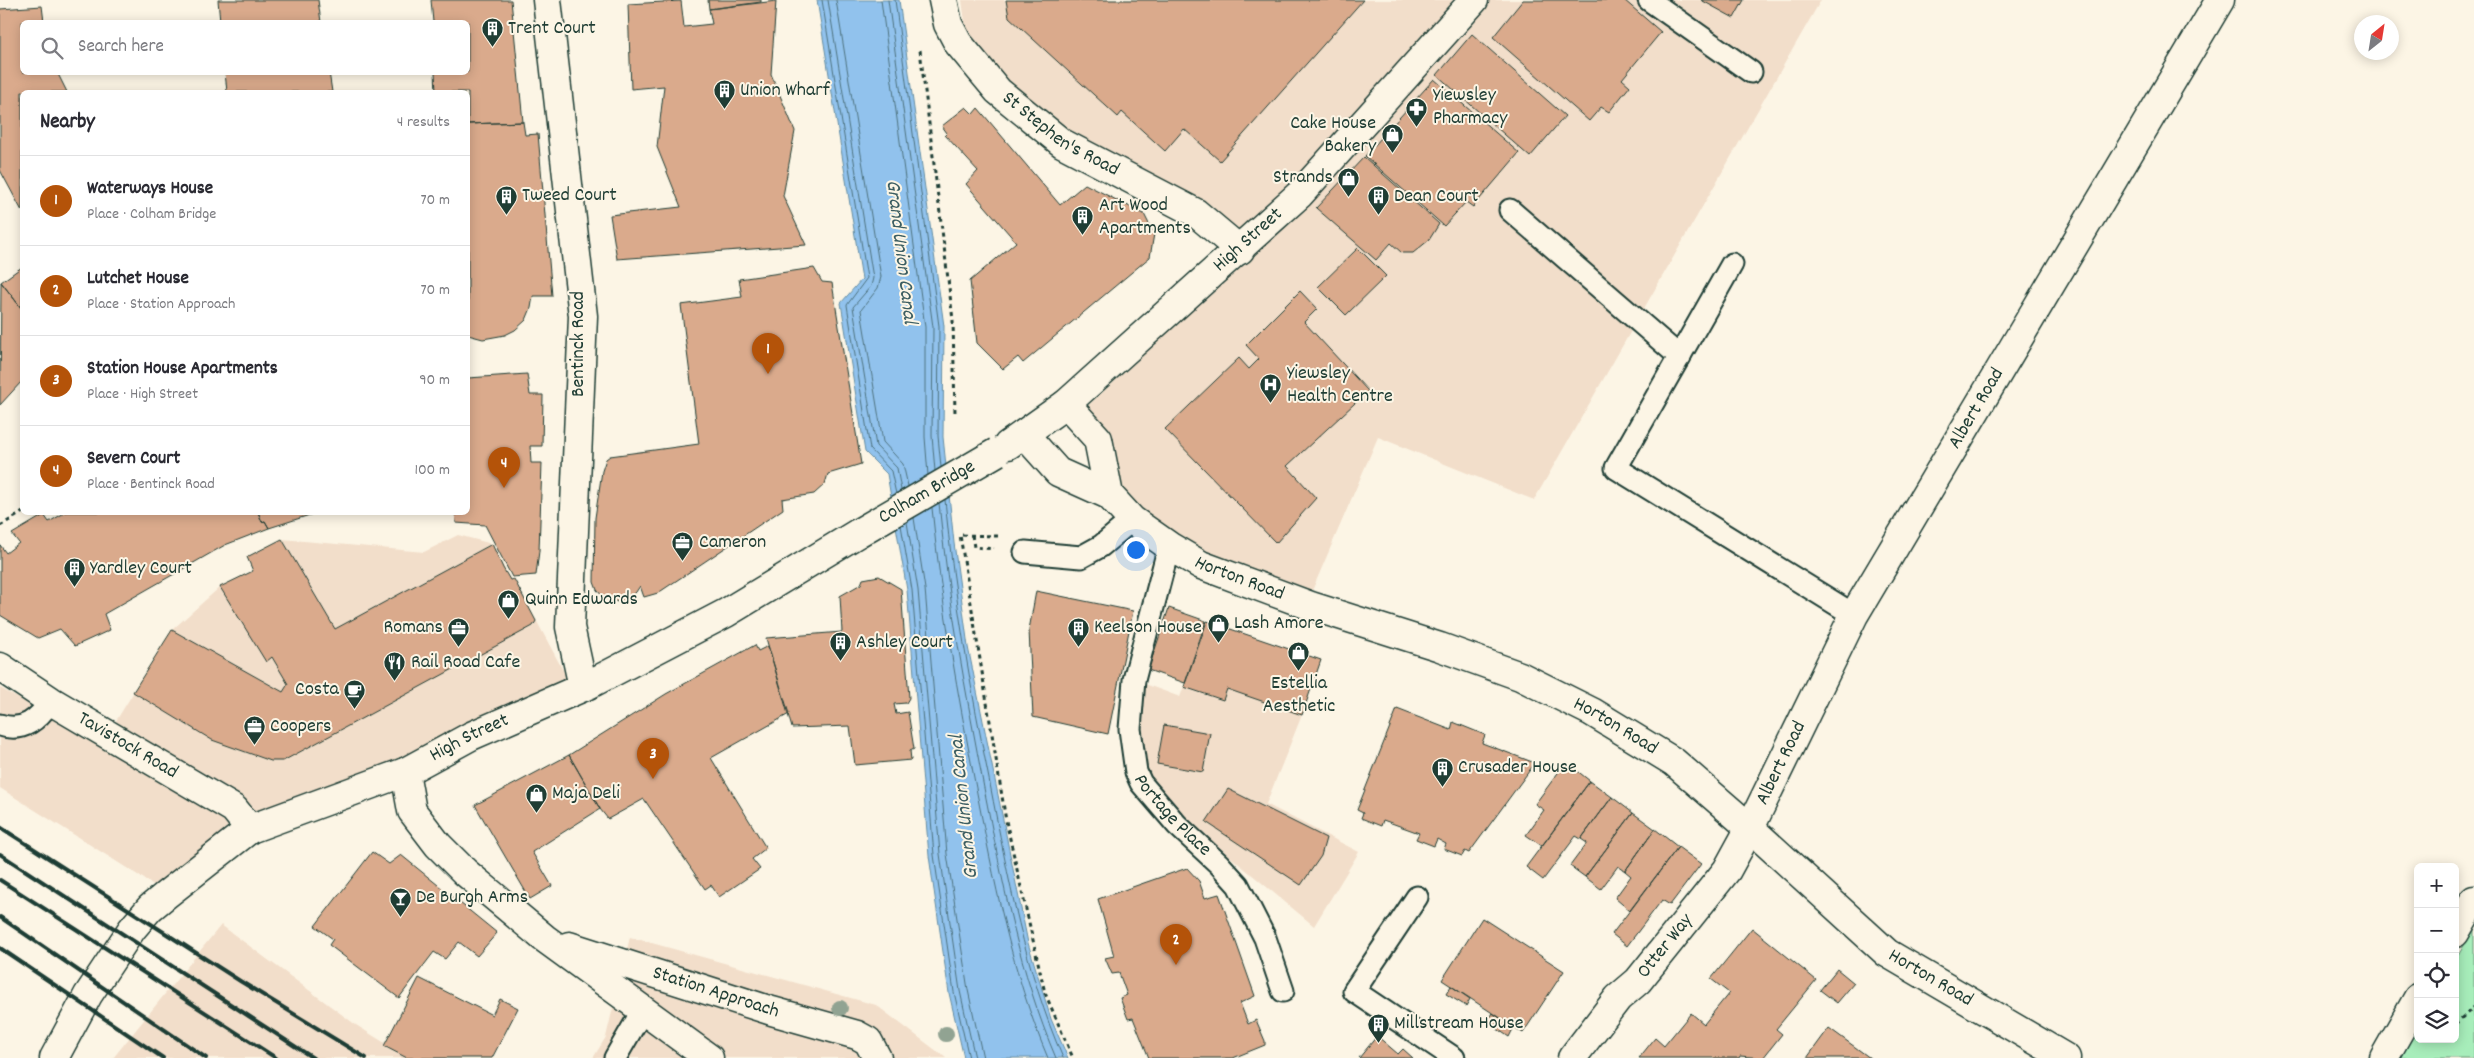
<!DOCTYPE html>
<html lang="en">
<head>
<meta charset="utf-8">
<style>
  body { margin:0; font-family:Dekko,sans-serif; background:#f7f7f7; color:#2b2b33 }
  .controls { position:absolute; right:15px; bottom:15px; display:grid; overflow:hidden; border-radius:8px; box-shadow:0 2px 12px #0003 }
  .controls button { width:45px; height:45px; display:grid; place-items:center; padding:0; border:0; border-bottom:1px solid #e1e1e2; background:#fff; color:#2b2b33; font:25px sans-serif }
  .compass { position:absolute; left:2354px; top:15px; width:45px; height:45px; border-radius:50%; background:#fff; box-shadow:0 2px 12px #0003; rotate:30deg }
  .you { position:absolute; left:1135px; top:549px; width:18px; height:18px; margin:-12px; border:4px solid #fff; border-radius:50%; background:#1a73e8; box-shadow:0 0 0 8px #1a73e833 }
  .badge { display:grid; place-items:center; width:32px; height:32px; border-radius:50%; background:#b45309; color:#fff; font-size:16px; font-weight:700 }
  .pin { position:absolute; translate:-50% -41px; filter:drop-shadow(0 1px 2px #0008) }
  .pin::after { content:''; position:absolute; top:26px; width:18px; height:15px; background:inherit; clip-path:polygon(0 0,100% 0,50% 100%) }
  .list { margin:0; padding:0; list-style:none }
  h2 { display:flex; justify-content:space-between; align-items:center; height:65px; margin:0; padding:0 20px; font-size:21px }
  h2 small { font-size:16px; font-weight:400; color:#7c7c81 }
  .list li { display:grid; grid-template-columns:32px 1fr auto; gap:15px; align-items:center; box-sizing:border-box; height:90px; padding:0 20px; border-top:1px solid #e1e1e2 }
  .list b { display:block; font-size:19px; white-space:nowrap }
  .list p { margin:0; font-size:16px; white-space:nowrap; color:#7c7c81 }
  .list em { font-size:16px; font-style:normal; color:#7c7c81 }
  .icon { flex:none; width:28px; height:28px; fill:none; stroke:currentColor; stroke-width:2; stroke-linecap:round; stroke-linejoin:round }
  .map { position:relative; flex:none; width:2474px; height:1058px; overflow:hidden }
  .search { position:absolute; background:#fff; box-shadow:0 2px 12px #0003; left:20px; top:20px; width:450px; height:55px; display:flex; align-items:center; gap:12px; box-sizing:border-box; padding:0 18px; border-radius:8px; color:#7c7c81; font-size:19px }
  .panel { position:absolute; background:#fff; box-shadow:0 2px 12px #0003; left:20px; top:90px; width:450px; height:425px; border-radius:8px }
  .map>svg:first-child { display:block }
  .built { fill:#f2deca }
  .green { fill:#a7edba; stroke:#639577 }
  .water { fill:#91c2ed; stroke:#638da3 }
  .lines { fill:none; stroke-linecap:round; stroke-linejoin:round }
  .shore { stroke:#4d727e; stroke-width:1 }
  .building { fill:#daaa8c; stroke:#1f3d34 }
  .lane-casing { stroke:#1f3d34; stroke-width:25 }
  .street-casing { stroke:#1f3d34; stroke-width:31 }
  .secondary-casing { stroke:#1f3d34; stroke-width:31 }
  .path { stroke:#1f3d34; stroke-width:3; stroke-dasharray:4 4; stroke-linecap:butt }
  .lane { stroke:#fcf5e5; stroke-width:21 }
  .street { stroke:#fcf5e5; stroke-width:28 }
  .secondary { stroke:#fcf5e5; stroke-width:28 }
  .rail { stroke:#1f3d34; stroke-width:4 }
  .secondary-bridge-casing { stroke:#1f3d34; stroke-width:31; stroke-linecap:butt }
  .secondary-bridge { stroke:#fcf5e5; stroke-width:28 }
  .tree { fill:#91a392 }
  .labels { text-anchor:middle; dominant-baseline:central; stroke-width:4; stroke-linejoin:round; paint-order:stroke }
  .poi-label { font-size:20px; fill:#1f3d34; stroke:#fcf5e5; text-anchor:start }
  .street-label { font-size:20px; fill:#1f3d34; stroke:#fcf5e5 }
  .water-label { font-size:21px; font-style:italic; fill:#3c5e62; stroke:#fcf5e5 }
</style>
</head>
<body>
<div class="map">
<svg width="2474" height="1058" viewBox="0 0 2474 1058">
  <rect width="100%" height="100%" fill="#fcf5e5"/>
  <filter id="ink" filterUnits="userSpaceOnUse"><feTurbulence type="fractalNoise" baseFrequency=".02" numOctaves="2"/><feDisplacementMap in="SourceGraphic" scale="10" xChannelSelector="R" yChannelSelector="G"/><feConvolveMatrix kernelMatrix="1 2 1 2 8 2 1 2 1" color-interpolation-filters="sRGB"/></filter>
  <g filter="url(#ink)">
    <path class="built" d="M962,0H1467L1412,62L1236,240L1065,140L1000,85L967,37Z
      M1481,0H1821L1534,500L1378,437L1305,607L1221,577L1116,492L1083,410L1249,258Z
      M458,535L492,544L510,580L514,579L571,685L251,825L111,729L172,630L220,587L253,571L247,557L282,539L424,552Z
      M1207,621L1321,660L1302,715L1266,804L1359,852L1314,926L1141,783L1134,680L1180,697Z
      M0,688L87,736L239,828L160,889L0,788Z
      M221,925L356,1025L409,1058H113Z
      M630,937L876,1005L946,1058H593L606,1037Z"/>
    <path class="green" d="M2474,928V1058H2400L2418,1027V1039H2455V961Z"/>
    <path class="water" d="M817,0H899L944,326L943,437L954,543L968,647L1028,943L1051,1019L1068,1058H964L949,993L929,856L907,590L887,474L865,452L841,303L862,279Z"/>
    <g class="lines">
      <path class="shore" d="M822,0L867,278L847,305L870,449L891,471L896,494
        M828,0L873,278L871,286L853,307L876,446L897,468L901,490
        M836,0L881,277L878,288L861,310L883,442L903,464L908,486
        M881,0L925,327V437L928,475
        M888,0L933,327L932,436L935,471
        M895,0L939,326L938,436L941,467
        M945,500C954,596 971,690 990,784C1008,877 1025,971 1063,1058
        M939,503C948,599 966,693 984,788C1002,879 1019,972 1056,1058
        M932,508C941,602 958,695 976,788C994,879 1011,972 1048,1058
        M914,518L925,589L947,854L968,990L983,1058
        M907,522L918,590L940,854L960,991L975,1058
        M901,525L912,590L934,855L954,992L969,1058"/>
    </g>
    <path class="building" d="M218,0H318L321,22H220Z
      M431,0H511L523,122L468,124V92H436L435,72H468V22H433Z
      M708,0H761V2L709,9Z
      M1006,0H1363L1220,161L1184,129L1165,151L1122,112L1118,117L1009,17Z
      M1523,0H1624L1661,32L1622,79L1630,86L1609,112L1601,107L1589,121L1493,37Z
      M1701,0H1744L1734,18Z
      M681,1L684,27L712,24L709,9L776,1L771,74L795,131L783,196L806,245L617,259L610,215L681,207L657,147L664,86L631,89L628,4Z
      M42,6L44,22H22V72H57L67,92H22V211L0,170V9Z
      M1472,34L1565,116L1530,157L1437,75Z
      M225,72H329L332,92H227Z
      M1434,79L1519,153L1473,207L1466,202L1444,226L1365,156Z
      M966,107L973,114L978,108L1060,205L1085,184L1144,214L1154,234L1150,257L1023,363L1018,357L1003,369L977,343L970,281L1016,242L966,184L978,171L945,135L947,133L942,126Z
      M523,122L525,135L538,134L552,296H533L531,308L526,320L515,330L505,335L483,339L468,335V124Z
      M1364,157L1439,224L1429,240L1413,253H1402L1391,243L1376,260L1316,208Z
      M1358,248L1386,276L1346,315L1318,287Z
      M22,267V309L1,282Z
      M814,268L822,282L832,283L861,464L828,474L825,484L814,494L782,499L783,509L658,593L644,597L640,586L636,592L628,600L618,602L604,598L597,590L594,582L595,518L602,471L606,459L610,456L699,444L681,305L742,297L739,279Z
      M1,282L22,309V381L0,405Z
      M1300,291L1317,309L1304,322L1368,391L1287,466L1316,498L1276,543L1165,429L1239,358L1249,369L1259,359L1246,345Z
      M527,374L530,395H543L542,446H530L531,463H542L539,551L536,575L512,577L485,525L456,523L455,512H468V378Z
      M66,512H258L262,522L265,521L269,528L225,545L104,614L110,630L75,646L60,629L38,638L0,615V545L6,553L19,543L12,534L44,515L49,522Z
      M258,512H319L269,528L265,521L262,522Z
      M282,539L335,629L492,544L503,568L510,580L514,579L536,621L533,626L283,761H271L212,740L133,692L172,630L283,692L288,684L272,657L266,662L220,587L253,571L247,557Z
      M879,576L901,589L909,698L906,703L894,704L896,714L908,712L914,749L910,751L911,760L855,765L850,726L792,728L766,638L842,632L840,596L861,584L863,579Z
      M1036,591L1133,611L1108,734L1033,717L1029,630Z
      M1169,608L1206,621L1185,683L1148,670Z
      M1207,621L1321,660L1302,715L1227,689L1223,700L1184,687Z
      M755,645L758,651L768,646L789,714L711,758L766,848L752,859L760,869L719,897L711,885L705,889L644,799L608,819L600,809L569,755L666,694Z
      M1397,709L1451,730L1453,722L1485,735L1482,743L1535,763L1469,853L1465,851L1462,856L1444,849L1446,844L1437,839L1434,846L1416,839L1419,833L1383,820L1381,826L1361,818L1363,813L1357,810Z
      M1164,725L1210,733L1203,772L1157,764Z
      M569,755L600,809L532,852L552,886L530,899L475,805Z
      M1566,762L1590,781L1542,846L1526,835L1544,810L1535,804Z
      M1590,781L1612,797L1581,839L1576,836L1543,880L1526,867Z
      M1228,789L1326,838L1321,856L1301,885L1206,822Z
      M1612,797L1633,813L1585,877L1570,866L1587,843L1581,839Z
      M1633,813L1655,829L1625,871L1618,866L1601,889L1585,877Z
      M1655,829L1678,847L1630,911L1615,898L1631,876L1625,871Z
      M1678,847L1701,864L1670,905L1662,900L1627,946L1612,934Z
      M372,852L389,864L401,855L497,933L477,956L459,942L445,959L434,952L399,998L329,945L333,939L315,926Z
      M1187,868L1199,881L1205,898L1219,894L1255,996L1240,1003L1248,1024L1256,1020L1265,1041V1045L1233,1058H1149L1133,1018L1128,1019L1120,998L1127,995L1119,973L1112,974L1105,958L1114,956L1098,899Z
      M1482,918L1564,971L1523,1033L1442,980Z
      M1752,928L1816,980L1776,1029L1782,1034L1763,1058L1740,1056L1739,1058H1639L1655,1038L1664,1046L1691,1013L1704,1024L1729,993L1711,979Z
      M1837,969L1854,983L1837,1003L1820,990Z
      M419,978L492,1015L500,999L518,1008L492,1058H407L384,1046Z
      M1451,986L1470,999L1466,1006L1446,994Z
      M1493,1013L1514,1027L1509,1037L1487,1022Z
      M1829,1028L1870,1058H1807Z
      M1377,1036L1398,1054L1403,1049L1413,1058H1359Z"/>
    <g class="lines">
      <defs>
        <g id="lane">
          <path d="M1649,0L1751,72"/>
          <path d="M1510,210L1680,357"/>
          <path d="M1732,264L1616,468L1854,615"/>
          <path id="s1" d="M1169,546L1134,680L1130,729L1136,772L1141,783L1177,825L1219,864L1238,885L1265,938L1283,991"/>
          <path d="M1025,552L1081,557L1101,546L1132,520"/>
          <path d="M0,725C24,733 38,719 51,701"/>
          <path d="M1417,897L1354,991L1454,1058"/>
          <path d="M615,1058L644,1008"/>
        </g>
        <g id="street">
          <path d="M547,0L583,316L570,627L583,687"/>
          <path id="s2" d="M943,0L948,24L958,43L998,91L1062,143L1196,213L1240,250"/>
          <path id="s3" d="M0,667L51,701L234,809L250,829"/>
          <path d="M405,772L412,811L438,845L465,872L544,938L709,1058"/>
          <path d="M2455,933L2474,900"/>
          <path id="s4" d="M569,946L772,1011L857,1035L868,1041L877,1058"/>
          <path id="s5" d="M1572,1058L1618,998L1638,981L1727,870L1750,828L1854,615L2220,0"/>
          <path d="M2384,1058L2418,998"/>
        </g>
        <g id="secondary">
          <path d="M1066,404L1098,439L1109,495"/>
          <path id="s6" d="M1024,434L1058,472L1109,495L1132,520L1169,546L1201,565L1311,606L1440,647L1520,676L1592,712L1674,762L1750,828L1887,953L2066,1058"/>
          <path id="s7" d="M1008,445L1066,404L1300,194L1474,0"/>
          <path id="s8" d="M54,1058L88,995L132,929L150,908L167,894L250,829L405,772L471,736L588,685L726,613L858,533"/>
        </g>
      </defs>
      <use href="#lane" class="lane-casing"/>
      <use href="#street" class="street-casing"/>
      <use href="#secondary" class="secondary-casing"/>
      <path class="path" d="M920,50L953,320L955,414
        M0,526L23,512
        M972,535L974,547L994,549
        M998,536L960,535L1006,821L1045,993L1073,1058
        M2455,1024L2474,1007"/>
      <use href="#lane" class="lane"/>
      <use href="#street" class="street"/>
      <use href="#secondary" class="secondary"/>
      <path class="rail" d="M0,827L240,981L366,1058
        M0,854L313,1058
        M0,880L276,1058
        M0,917L206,1058
        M0,948L163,1058"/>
      <defs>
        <g id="secondary-bridge">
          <path id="s9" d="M858,533L997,452"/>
        </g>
      </defs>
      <use href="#secondary-bridge" class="secondary-bridge-casing"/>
      <use href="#secondary-bridge" class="secondary-bridge"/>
    </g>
    <g class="tree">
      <circle cx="840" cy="1008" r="8"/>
      <circle cx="946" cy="1034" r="8"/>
    </g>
  </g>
  <defs>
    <symbol id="building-pin" viewBox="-11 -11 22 30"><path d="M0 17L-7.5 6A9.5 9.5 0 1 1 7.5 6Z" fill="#1f3d34" stroke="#fcf5e5"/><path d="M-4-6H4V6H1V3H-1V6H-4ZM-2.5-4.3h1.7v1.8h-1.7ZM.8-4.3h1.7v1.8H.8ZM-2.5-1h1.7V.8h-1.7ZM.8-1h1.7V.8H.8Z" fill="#fff"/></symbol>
    <symbol id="pharmacy-pin" viewBox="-11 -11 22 30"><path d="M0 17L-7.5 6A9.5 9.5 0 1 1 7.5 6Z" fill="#1f3d34" stroke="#fcf5e5"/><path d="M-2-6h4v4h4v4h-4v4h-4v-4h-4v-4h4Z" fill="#fff"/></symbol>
    <symbol id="shop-pin" viewBox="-11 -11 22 30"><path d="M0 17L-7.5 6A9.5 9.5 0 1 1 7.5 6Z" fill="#1f3d34" stroke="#fcf5e5"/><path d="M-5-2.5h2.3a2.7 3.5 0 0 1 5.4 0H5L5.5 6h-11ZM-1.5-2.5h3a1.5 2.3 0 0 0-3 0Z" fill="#fff"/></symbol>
    <symbol id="hospital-pin" viewBox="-11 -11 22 30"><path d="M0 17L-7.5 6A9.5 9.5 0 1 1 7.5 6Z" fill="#1f3d34" stroke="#fcf5e5"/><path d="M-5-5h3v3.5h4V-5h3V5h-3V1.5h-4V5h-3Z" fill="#fff"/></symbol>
    <symbol id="office-pin" viewBox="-11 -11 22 30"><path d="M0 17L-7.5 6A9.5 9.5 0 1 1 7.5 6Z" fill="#1f3d34" stroke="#fcf5e5"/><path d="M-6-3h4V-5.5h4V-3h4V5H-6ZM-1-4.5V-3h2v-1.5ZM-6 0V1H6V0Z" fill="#fff"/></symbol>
    <symbol id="restaurant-pin" viewBox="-11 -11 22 30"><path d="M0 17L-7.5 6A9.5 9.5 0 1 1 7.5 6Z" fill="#1f3d34" stroke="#fcf5e5"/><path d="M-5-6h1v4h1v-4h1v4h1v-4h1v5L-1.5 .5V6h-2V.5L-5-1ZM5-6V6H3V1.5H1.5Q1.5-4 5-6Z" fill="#fff"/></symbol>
    <symbol id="cafe-pin" viewBox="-11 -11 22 30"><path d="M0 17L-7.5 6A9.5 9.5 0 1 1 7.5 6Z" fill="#1f3d34" stroke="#fcf5e5"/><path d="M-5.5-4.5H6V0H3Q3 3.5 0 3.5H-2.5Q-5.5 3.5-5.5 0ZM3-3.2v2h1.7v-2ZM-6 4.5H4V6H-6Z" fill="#fff"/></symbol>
    <symbol id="bar-pin" viewBox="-11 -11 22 30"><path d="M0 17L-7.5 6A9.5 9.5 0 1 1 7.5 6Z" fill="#1f3d34" stroke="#fcf5e5"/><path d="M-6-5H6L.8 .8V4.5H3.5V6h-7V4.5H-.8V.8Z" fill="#fff"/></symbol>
  </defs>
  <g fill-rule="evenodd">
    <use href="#building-pin" x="480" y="16" width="25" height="34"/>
    <use href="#building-pin" x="712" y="78" width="25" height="34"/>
    <use href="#pharmacy-pin" x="1404" y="96" width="25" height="34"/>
    <use href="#shop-pin" x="1380" y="122" width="25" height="34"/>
    <use href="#shop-pin" x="1336" y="166" width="25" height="34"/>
    <use href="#building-pin" x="494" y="184" width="25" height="34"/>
    <use href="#building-pin" x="1366" y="184" width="25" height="34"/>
    <use href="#building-pin" x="1070" y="204" width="25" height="34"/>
    <use href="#hospital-pin" x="1258" y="372" width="25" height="34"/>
    <use href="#office-pin" x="670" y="530" width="25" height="34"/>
    <use href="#building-pin" x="62" y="556" width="25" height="34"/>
    <use href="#shop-pin" x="496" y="588" width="25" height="34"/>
    <use href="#shop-pin" x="1206" y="612" width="25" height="34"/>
    <use href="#office-pin" x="446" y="616" width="25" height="34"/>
    <use href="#building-pin" x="1066" y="616" width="25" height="34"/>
    <use href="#building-pin" x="828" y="630" width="25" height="34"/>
    <use href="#shop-pin" x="1286" y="640" width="25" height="34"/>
    <use href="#restaurant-pin" x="382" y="650" width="25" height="34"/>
    <use href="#cafe-pin" x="342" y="678" width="25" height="34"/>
    <use href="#office-pin" x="242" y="714" width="25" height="34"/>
    <use href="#building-pin" x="1430" y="756" width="25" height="34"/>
    <use href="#shop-pin" x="524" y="782" width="25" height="34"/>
    <use href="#bar-pin" x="388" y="886" width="25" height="34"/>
    <use href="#building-pin" x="1366" y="1012" width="25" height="34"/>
  </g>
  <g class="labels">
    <g class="poi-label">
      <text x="508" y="29">Trent Court</text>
      <text x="740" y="91">Union Wharf</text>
      <text x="1433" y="96">Yiewsley<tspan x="1433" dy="23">Pharmacy</tspan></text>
      <text x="1376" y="124" text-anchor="end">Cake House<tspan x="1376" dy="23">Bakery</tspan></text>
      <text x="1333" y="178" text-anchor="end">Strands</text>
      <text x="522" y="196">Tweed Court</text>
      <text x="1394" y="197">Dean Court</text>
      <text x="1099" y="206">Art Wood<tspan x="1099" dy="23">Apartments</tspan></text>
      <text x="1287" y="374">Yiewsley<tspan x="1287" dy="23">Health Centre</tspan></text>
      <text x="699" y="543">Cameron</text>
      <text x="90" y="569">Yardley Court</text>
      <text x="525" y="600">Quinn Edwards</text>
      <text x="1234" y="624">Lash Amore</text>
      <text x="443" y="628" text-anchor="end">Romans</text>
      <text x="1094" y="628">Keelson House</text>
      <text x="856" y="643">Ashley Court</text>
      <text x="411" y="663">Rail Road Cafe</text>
      <text x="1299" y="684" text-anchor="middle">Estellia<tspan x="1299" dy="23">Aesthetic</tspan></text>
      <text x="339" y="690" text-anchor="end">Costa</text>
      <text x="270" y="727">Coopers</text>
      <text x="1458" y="768">Crusader House</text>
      <text x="552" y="794">Maja Deli</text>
      <text x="416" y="898">De Burgh Arms</text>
      <text x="1394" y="1024">Millstream House</text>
    </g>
    <g class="street-label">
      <text stroke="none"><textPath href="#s2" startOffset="185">St Stephen's Road</textPath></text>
      <text stroke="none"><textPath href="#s7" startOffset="316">High Street</textPath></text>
      <text transform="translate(579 344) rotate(-90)">Bentinck Road</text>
      <text stroke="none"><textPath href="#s5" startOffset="769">Albert Road</textPath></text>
      <text stroke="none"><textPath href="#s9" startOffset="80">Colham Bridge</textPath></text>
      <text stroke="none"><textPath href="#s6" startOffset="264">Horton Road</textPath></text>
      <text stroke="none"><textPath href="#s6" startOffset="669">Horton Road</textPath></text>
      <text stroke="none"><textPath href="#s8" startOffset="544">High Street</textPath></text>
      <text stroke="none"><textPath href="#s3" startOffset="150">Tavistock Road</textPath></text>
      <text stroke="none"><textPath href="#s5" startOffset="364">Albert Road</textPath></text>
      <text stroke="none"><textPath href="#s1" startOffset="288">Portage Place</textPath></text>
      <text stroke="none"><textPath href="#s5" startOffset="146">Otter Way</textPath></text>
      <text stroke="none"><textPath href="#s6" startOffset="1074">Horton Road</textPath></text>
      <text stroke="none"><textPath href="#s4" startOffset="154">Station Approach</textPath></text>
    </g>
    <g class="water-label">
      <text transform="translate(900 252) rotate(83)">Grand Union Canal</text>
      <text transform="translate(965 807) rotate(-96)">Grand Union Canal</text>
    </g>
  </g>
</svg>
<div class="controls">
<button>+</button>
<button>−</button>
<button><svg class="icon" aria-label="locate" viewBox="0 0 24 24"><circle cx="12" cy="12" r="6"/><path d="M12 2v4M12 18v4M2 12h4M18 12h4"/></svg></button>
<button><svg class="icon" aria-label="layers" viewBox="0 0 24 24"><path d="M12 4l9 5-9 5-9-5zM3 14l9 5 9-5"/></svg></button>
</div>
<svg class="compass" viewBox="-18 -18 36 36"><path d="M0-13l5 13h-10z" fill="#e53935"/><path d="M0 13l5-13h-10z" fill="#7c7c81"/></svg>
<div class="you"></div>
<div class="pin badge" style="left:768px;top:374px">1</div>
<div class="pin badge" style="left:1176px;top:965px">2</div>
<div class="pin badge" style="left:653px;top:779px">3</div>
<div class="pin badge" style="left:504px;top:488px">4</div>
<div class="search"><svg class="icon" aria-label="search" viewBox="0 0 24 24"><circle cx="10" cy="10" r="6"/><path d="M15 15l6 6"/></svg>Search here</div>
<section class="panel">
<h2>Nearby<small>4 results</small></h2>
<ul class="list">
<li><span class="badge">1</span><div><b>Waterways House</b><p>Place · Colham Bridge</p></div><em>70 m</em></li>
<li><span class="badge">2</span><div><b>Lutchet House</b><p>Place · Station Approach</p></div><em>70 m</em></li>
<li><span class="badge">3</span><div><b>Station House Apartments</b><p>Place · High Street</p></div><em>90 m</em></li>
<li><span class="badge">4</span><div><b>Severn Court</b><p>Place · Bentinck Road</p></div><em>100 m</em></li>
</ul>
</section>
</div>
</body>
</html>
